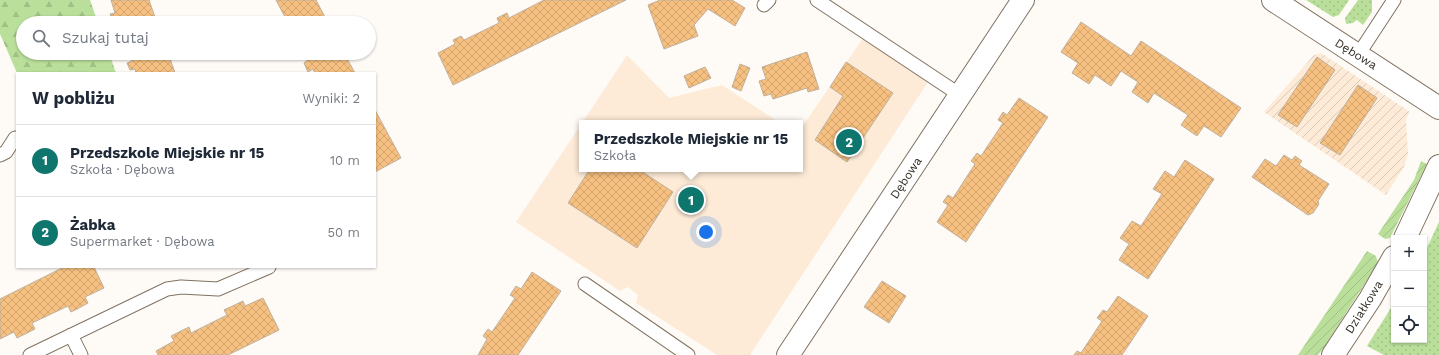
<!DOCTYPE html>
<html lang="pl">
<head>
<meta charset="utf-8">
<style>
  body { margin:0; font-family:"Work Sans",sans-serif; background:#f2f2f3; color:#1f2937 }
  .controls { position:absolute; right:12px; bottom:12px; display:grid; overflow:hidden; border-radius:0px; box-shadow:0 1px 3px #0004 }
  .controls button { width:36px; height:36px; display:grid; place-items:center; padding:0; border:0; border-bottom:1px solid #e0e1e3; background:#fff; color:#1f2937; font:20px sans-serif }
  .you { position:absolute; left:706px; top:232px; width:14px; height:14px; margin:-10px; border:3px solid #fff; border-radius:50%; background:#1a73e8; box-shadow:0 0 0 6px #1a73e833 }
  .badge { display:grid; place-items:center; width:26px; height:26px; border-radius:50%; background:#0f766e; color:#fff; font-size:13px; font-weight:700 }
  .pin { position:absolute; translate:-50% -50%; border:2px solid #fff; box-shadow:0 1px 4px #0006 }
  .popup { position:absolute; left:579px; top:120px; width:224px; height:52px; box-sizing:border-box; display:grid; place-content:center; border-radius:0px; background:#fff; filter:drop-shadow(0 1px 3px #0005); font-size:13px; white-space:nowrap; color:#747a83 }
  .popup b { font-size:15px; color:#1f2937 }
  .popup::after { content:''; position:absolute; left:50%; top:100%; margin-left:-8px; border:8px solid transparent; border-top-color:#fff }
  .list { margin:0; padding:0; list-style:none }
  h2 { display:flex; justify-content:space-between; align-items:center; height:52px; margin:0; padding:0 16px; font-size:17px }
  h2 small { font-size:13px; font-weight:400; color:#747a83 }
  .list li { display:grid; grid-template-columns:26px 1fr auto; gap:12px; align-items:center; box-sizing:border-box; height:72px; padding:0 16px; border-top:1px solid #e0e1e3 }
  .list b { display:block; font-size:15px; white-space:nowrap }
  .list p { margin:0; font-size:13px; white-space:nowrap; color:#747a83 }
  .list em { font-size:13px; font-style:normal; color:#747a83 }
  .icon { flex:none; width:22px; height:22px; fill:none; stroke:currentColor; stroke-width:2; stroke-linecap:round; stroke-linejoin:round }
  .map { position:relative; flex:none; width:1439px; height:355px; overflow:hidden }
  .search { position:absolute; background:#fff; box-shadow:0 1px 3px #0004; left:16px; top:16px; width:360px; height:44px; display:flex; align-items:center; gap:10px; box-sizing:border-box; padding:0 14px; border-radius:22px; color:#747a83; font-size:15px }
  .panel { position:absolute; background:#fff; box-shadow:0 1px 3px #0004; left:16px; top:72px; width:360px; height:196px; border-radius:0px }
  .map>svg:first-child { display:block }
  .built { fill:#fdebd7 }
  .industrial { fill:url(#industrial-furrows) }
  .grass { fill:url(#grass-dots) }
  .forest { fill:url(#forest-firs) }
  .garden { fill:url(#garden-furrows) }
  .building { fill:url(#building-cross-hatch); stroke:#c0b09e }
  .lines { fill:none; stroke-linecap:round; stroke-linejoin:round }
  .lane-casing { stroke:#817261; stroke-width:15 }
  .street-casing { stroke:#817261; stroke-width:24 }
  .secondary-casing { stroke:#817261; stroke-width:24 }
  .lane { stroke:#fff; stroke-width:13 }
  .street { stroke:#fff; stroke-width:22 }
  .secondary { stroke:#fff; stroke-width:22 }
  .labels { text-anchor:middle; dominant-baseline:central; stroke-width:3; stroke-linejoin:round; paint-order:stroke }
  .street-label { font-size:12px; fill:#352f28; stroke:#fff }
</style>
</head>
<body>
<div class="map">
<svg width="1439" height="355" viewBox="0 0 1439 355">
  <defs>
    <pattern id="industrial-furrows" width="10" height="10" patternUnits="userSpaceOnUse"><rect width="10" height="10" fill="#fdebd7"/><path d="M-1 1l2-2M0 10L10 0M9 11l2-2" fill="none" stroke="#d9cab9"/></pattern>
    <pattern id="grass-dots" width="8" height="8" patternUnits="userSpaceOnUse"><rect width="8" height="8" fill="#b9df9a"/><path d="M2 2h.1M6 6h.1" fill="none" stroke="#a0c085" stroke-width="1.8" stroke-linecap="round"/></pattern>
    <pattern id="forest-firs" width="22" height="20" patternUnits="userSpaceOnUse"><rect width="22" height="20" fill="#b9df9a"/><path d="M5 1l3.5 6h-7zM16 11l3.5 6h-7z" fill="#a0c085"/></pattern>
    <pattern id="garden-furrows" width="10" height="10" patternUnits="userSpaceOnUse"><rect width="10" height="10" fill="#b9df9a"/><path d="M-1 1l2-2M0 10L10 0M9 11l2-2" fill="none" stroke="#a0c085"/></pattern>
    <pattern id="building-cross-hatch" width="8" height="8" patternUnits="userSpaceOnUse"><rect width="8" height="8" fill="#f6c080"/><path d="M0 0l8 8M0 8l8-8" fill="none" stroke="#d4a56f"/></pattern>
  </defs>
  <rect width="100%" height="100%" fill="#fefbf7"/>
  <path class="built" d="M863,38L928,82L750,355H717L636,303L638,295L628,287L620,291L516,222L582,123V169H800V130Z
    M627,55L669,98L722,85L780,123H582Z"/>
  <path class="industrial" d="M1321,53L1410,112L1406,119L1408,154L1404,167L1386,195L1264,112L1314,55Z"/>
  <path class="grass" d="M1306,0H1349L1339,15L1333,17Z
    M1358,0H1372V12L1363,25L1357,20L1353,23L1346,24L1345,18Z
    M1439,222V355H1384L1367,346L1394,303V340H1424V254Z"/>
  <path class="forest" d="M0,0H90L98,23H23V53H109L116,73H17L0,34Z"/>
  <path class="garden" d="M1421,161L1427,164L1390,238L1385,239L1378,234L1414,180Z
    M1367,251L1376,256L1378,263L1323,349L1318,355H1298Z"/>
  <path class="building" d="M111,0H149L157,23H114L110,14L115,13Z
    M276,0H316L328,23H281L279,19L285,17Z
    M626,0L453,85L438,53L455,44L453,40L461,36L464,40L499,23L497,18L507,13L509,18L544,0Z
    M660,0H732L745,8L735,26L708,9L694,25L698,36L664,49L648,5Z
    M1081,22L1131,56L1141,41L1241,108L1221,137L1204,126L1197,136L1181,125L1188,115L1154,93L1148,103L1132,92L1138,82L1121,71L1111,86L1095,75L1089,84L1072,73L1078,63L1061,52Z
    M807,52L819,89L808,92L807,88L773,99L771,94L764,96L759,81L766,79L762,67Z
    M130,53H168L175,73H136L135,69L130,70L127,63L132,61Z
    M304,53H344L355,73H315L313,69L308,72L304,63L308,60Z
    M1317,57L1335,70L1297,127L1278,115Z
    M846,62L893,93L847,162L815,140L843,96L830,87Z
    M740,64L750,68L741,91L732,87Z
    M705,67L711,78L689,88L684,76Z
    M1358,85L1377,98L1340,155L1320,143Z
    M1019,98L1048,117L966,242L937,222L948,205L943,202L948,195L953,198L975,164L971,161L977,153L981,156L1003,123L998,120L1003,112L1007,115Z
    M375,110L401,158L375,172Z
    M1284,155L1292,160L1295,156L1302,161L1299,165L1329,184L1318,201L1319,204L1313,213L1308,215L1252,177L1265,159L1276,166Z
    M1185,160L1214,179L1148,279L1119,260L1129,244L1120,238L1132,221L1141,226L1162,194L1153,189L1165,171L1174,177Z
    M590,169H638L673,192L637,248L568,203Z
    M64,267H94L104,288L85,297L88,303L79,308L71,312L68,306L32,323L35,329L17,338L14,332L0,339V299Z
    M532,272L561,291L518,355H478L487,339L483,336L488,329L492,332L515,298L510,295L516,286L521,289Z
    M882,281L906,296L889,323L864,307Z
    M1118,296L1148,316L1122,355H1074L1077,351L1081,353L1102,321L1097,318L1103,310L1107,312Z
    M263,298L279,330L228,355H158L156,351L174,341L171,336L189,327L191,333L227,315L224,310L243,301L245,306Z"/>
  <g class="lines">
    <defs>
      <path id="lane" d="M817,0L960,95
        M764,5L769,0
        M1358,55L1394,0
        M0,155L6,152L15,138
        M585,284L688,355
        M71,335L81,355
        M30,355L167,289L181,287L218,289L269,267"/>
      <path id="street" d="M1273,0L1439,108
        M788,355L1023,0"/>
      <path id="secondary" d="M1405,238L1439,166
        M1333,355L1370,299L1394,257"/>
    </defs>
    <use href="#lane" class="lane-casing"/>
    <use href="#street" class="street-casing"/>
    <use href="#secondary" class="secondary-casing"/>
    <use href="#lane" class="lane"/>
    <use href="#street" class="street"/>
    <use href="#secondary" class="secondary"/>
  </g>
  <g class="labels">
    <g class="street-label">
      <text transform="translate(1356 54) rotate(32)">Dębowa</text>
      <text transform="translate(906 178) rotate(-57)">Dębowa</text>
      <text transform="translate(1364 307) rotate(-58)">Działkowa</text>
    </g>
  </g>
</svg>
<div class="controls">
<button>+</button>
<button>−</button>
<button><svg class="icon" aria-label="locate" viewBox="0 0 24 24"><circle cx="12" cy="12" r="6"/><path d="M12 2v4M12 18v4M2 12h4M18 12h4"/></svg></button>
</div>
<div class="you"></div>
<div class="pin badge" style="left:691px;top:200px">1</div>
<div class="popup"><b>Przedszkole Miejskie nr 15</b>Szkoła</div>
<div class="pin badge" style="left:849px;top:142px">2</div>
<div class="search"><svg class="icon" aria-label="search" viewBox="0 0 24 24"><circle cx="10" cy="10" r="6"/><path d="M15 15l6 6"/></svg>Szukaj tutaj</div>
<section class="panel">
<h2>W pobliżu<small>Wyniki: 2</small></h2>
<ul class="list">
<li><span class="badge">1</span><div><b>Przedszkole Miejskie nr 15</b><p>Szkoła · Dębowa</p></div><em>10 m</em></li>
<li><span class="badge">2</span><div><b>Żabka</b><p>Supermarket · Dębowa</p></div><em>50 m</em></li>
</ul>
</section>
</div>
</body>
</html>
